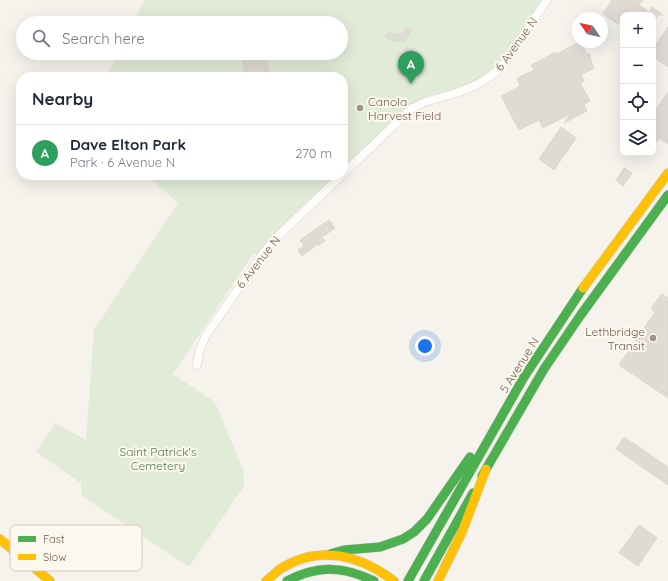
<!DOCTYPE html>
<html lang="en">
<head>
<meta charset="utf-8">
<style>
  body { margin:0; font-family:Quicksand,sans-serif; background:#f2f2f3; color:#1f2937 }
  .controls { position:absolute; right:12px; top:12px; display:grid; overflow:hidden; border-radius:8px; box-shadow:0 4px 16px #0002 }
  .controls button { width:36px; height:36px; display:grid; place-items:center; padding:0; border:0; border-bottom:1px solid #e0e1e3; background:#fff; color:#1f2937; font:20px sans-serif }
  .compass { position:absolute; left:572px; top:12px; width:36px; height:36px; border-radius:50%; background:#fff; box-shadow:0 4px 16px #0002; rotate:304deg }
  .you { position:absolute; left:425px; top:346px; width:14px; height:14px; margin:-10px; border:3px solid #fff; border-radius:50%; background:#1a73e8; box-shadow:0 0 0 6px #1a73e833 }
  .badge { display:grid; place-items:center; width:26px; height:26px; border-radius:50%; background:#9f9286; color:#fff; font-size:13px; font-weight:700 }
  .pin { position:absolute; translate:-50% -33px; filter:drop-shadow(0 1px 2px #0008) }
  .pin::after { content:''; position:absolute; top:21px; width:14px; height:12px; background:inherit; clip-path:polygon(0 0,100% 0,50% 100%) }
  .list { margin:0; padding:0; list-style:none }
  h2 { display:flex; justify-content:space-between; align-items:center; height:52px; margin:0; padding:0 16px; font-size:17px }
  h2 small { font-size:13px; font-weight:400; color:#747a83 }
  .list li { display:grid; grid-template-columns:26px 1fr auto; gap:12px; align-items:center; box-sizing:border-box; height:56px; padding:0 16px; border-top:1px solid #e0e1e3 }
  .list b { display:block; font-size:15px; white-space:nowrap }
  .list p { margin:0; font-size:13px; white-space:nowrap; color:#747a83 }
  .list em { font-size:13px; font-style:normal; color:#747a83 }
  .icon { flex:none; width:22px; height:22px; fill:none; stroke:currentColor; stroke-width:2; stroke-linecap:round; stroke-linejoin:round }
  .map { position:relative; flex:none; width:668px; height:581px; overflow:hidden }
  .search { position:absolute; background:#fff; box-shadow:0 4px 16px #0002; left:16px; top:16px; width:332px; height:44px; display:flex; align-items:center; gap:10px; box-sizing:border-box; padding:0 14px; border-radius:22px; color:#747a83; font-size:15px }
  .panel { position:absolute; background:#fff; box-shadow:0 4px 16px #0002; left:16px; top:72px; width:332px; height:108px; border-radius:16px }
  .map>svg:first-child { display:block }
  .green { fill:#e2ebd8 }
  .building { fill:#e0dad4; stroke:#ddd7cf }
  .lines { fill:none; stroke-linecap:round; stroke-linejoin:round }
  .street-casing { stroke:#d4d0ca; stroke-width:9 }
  .fast-casing { stroke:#d5d0ca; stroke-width:10 }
  .slow-casing { stroke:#d5d0ca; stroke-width:10 }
  .street { stroke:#fefdfc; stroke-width:8 }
  .fast { stroke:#4caf50; stroke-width:9 }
  .slow { stroke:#ffc107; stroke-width:9 }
  .poi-dot { fill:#9f9286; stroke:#fdf8ee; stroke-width:1.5 }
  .labels { text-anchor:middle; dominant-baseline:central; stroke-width:4; stroke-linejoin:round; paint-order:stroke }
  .street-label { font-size:12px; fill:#705d4f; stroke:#fdf8ee }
  .poi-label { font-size:12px; fill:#705d4f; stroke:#fdf8ee; text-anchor:start }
  .park-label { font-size:12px; fill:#567a4c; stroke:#fdf8ee }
  .key { fill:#fdf8ee; stroke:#d3cabe; stroke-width:1 }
  .key-label { font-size:11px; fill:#705d4f }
</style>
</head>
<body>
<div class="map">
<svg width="668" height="581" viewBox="0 0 668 581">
  <rect width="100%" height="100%" fill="#f5f3ec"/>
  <path class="green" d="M144,0H547L508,58L485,80L411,109L343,174V77H106L118,53H341V23H133Z
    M146,175H342L262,255L253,254L173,374L215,402L243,470L244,486L189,567L81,495V483L36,452L55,423L86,440L94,330L178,203Z"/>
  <path class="building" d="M612,0H643L639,5L649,12L652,7L663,15H658L653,23V15H623V25L619,22L618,24L603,14Z
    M668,27V67L653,57V49Z
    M406,28L411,31L405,41H392L385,36L389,31L394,35L403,33Z
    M579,42H581L587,54L589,53L591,57L590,58L594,68L581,75L584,81L580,83L590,101L584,104L587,111L564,123L570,114L543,128L539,120L519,130L501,96L520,86L517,78L534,70L531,65L556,52L557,54Z
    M408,47L418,53L414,60L404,52Z
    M253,53H265L269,72L246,77L241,56Z
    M668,92V144L659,138L653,147V114Z
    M561,127L576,138L554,170L539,159Z
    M624,168L632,173L623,186L616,180Z
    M329,220L335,228L322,237L325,241L319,245L318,244L302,256L298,250L304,246L300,240Z
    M662,294L668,298V398L619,365L655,312L651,308Z
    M624,437L668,467V485L616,449Z
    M639,525L657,538L638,566L619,553Z"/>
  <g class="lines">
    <defs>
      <path id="street" d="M343,174L411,109L425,102L456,93L472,87L485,80L497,71L508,58L547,0
        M197,365L199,352L205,337L258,260L274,240L342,175"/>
      <path id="fast" d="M482,476L544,369L580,316L668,195
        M330,554L344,550L380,547L403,539L414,532L427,519L470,457
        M287,581C318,565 343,566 374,581
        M408,581L524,377L583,288
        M424,581L473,493"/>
      <path id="slow" d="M583,288L668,173
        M0,539L50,581
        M266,581C271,577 275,573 280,569C319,544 360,555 394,581
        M438,581L462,532L486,469"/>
    </defs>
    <use href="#street" class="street-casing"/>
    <use href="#fast" class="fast-casing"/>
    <use href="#slow" class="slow-casing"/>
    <use href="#street" class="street"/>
    <use href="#fast" class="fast"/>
    <use href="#slow" class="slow"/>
  </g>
  <g class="poi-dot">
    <circle cx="360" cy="108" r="4"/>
    <circle cx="653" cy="338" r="4"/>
  </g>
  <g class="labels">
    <g class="street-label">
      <text transform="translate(516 44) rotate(-54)">6 Avenue N</text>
      <text transform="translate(258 262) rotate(-52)">6 Avenue N</text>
      <text transform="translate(519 365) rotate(-58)">5 Avenue N</text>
    </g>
    <g class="poi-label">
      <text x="368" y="101">Canola<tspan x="368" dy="14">Harvest Field</tspan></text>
      <text x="645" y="331" text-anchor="end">Lethbridge<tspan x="645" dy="14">Transit</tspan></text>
    </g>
    <g class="park-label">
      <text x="158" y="451">Saint Patrick's<tspan x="158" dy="14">Cemetery</tspan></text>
    </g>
  </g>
  <rect x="10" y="525" width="132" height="46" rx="6" class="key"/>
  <rect x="18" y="536" width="18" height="6" fill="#4caf50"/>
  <rect x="18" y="554" width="18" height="6" fill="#ffc107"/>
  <g class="key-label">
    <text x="43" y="543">Fast</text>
    <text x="43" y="561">Slow</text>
  </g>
</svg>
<div class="controls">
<button>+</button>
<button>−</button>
<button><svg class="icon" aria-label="locate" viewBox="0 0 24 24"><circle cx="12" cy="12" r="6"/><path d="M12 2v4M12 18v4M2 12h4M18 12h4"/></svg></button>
<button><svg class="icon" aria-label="layers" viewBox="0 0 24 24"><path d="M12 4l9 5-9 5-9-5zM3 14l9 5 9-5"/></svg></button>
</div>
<svg class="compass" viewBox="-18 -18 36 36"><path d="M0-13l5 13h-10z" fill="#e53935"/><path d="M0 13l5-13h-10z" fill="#747a83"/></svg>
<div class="you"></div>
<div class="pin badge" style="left:411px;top:84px;background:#2e9e5b">A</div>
<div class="search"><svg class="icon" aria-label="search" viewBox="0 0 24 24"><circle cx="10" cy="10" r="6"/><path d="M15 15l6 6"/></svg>Search here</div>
<section class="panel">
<h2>Nearby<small></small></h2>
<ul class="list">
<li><span class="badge" style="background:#2e9e5b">A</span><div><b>Dave Elton Park</b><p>Park · 6 Avenue N</p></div><em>270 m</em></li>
</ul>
</section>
</div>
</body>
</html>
